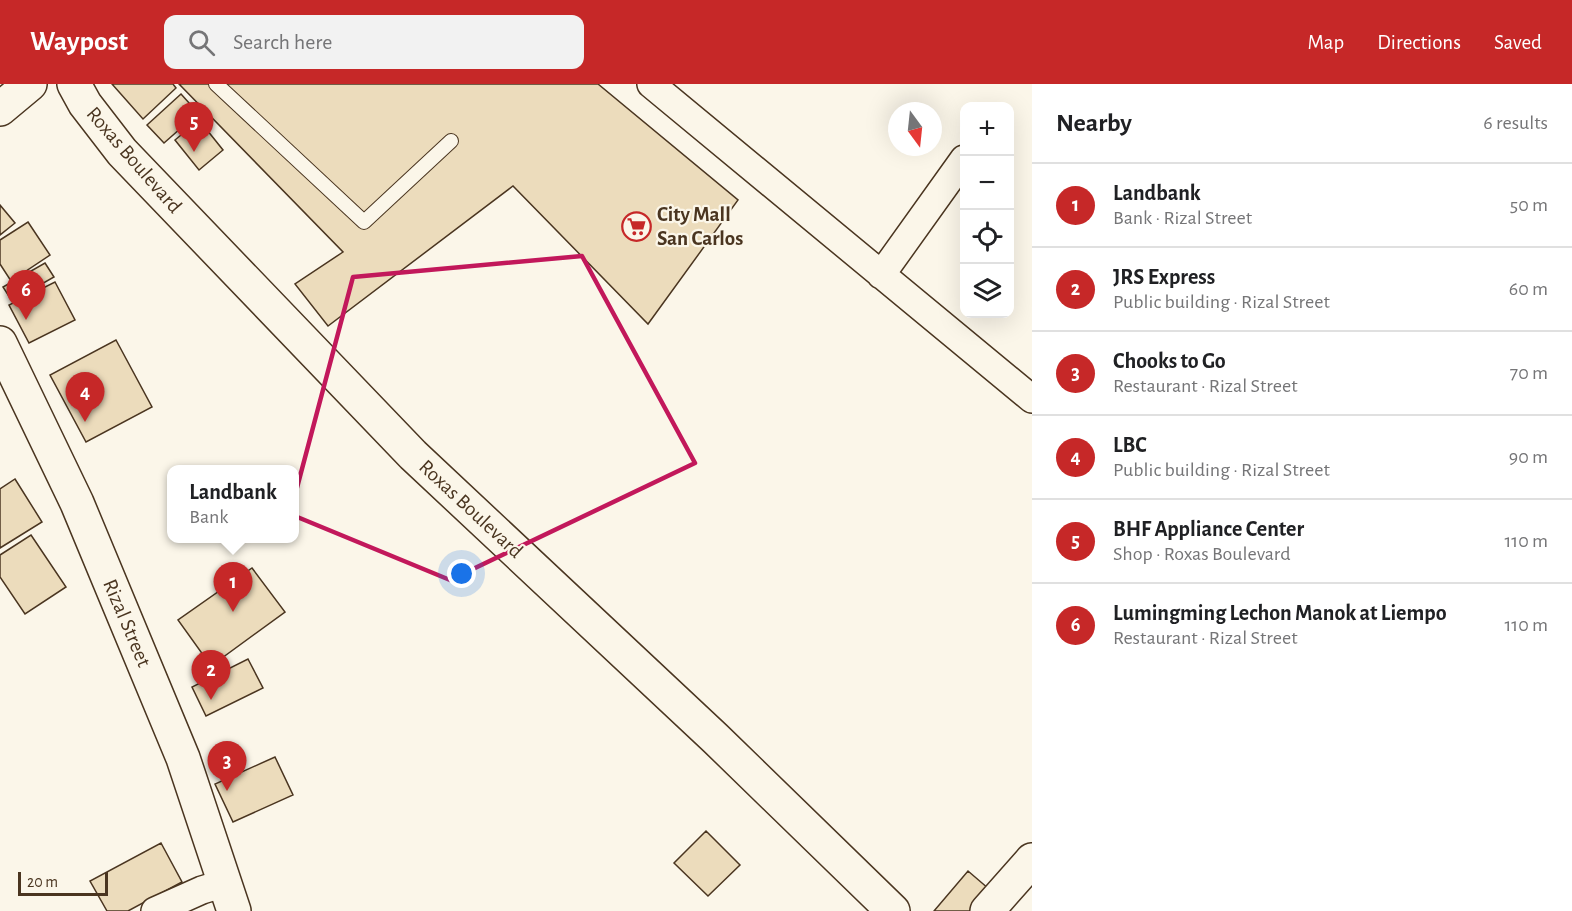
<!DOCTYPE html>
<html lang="en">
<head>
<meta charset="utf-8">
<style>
  body { margin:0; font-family:"Alegreya Sans",sans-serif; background:#f2f2f2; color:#202124 }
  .controls { position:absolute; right:18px; top:18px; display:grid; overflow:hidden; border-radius:12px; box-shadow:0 6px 24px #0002 }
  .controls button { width:54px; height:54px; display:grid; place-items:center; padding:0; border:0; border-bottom:2px solid #e0e0e0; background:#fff; color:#202124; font:30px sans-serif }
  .compass { position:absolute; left:888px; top:18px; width:54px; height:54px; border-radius:50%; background:#fff; box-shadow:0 6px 24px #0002; rotate:165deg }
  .scale { position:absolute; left:18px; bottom:15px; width:90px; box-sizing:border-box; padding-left:6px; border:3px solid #4a3520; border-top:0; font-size:16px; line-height:21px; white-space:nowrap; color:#4a3520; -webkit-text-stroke:4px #fbf6e9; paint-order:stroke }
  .you { position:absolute; left:462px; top:490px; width:21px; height:21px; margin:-15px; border:4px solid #fff; border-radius:50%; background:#1a73e8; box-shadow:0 0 0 9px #1a73e833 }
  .badge { display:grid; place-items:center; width:39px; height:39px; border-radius:50%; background:#c62828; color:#fff; font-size:20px; font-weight:700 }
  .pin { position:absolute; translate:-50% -50px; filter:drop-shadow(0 2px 3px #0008) }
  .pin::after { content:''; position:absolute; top:32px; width:21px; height:18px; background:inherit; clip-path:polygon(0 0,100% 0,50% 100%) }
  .popup { position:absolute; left:167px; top:381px; width:132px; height:78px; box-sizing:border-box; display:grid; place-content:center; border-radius:12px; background:#fff; filter:drop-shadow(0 2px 4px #0005); font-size:20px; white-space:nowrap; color:#757577 }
  .popup b { font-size:22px; color:#202124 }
  .popup::after { content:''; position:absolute; left:50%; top:100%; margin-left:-12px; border:12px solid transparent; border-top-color:#fff }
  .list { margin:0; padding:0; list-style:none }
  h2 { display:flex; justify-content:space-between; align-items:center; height:78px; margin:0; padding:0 24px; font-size:26px }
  h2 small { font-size:20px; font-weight:400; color:#757577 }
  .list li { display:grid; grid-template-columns:39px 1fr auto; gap:18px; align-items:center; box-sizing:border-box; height:84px; padding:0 24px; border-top:2px solid #e0e0e0 }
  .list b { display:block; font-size:22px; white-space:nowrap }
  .list p { margin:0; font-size:20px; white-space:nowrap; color:#757577 }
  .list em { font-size:20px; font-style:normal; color:#757577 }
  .icon { flex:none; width:33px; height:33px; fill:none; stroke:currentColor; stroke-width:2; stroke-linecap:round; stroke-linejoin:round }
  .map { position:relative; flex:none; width:1032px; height:827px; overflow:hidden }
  header { display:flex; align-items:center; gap:36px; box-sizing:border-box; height:84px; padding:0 30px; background:#c62828; color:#fff }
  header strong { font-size:28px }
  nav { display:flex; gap:33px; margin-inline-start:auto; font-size:21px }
  .search { width:420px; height:54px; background:#f2f2f2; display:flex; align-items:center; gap:15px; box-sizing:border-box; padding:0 21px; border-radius:12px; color:#757577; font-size:22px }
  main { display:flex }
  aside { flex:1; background:#fff }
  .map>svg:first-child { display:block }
  .building { fill:#ecdcbc; stroke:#4a3520; stroke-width:1.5 }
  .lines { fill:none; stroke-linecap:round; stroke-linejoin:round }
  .lane-casing { stroke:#4a3520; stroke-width:16 }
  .street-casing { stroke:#4a3520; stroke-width:30 }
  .secondary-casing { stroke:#4a3520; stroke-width:36 }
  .primary-casing { stroke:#4a3520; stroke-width:36 }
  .lane { stroke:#fbf6e9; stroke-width:14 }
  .street { stroke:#fbf6e9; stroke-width:27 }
  .secondary { stroke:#fbf6e9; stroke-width:33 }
  .primary { stroke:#fbf6e9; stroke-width:33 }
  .marked { fill:none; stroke:#c2185b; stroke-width:4.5; stroke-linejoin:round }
  .labels { text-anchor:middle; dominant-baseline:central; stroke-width:4.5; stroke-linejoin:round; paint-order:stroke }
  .street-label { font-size:21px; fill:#4a3520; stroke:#fbf6e9 }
  .poi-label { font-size:21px; font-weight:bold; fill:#4a3520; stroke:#fbf6e9; text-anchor:start }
</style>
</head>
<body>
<header>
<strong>Waypost</strong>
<div class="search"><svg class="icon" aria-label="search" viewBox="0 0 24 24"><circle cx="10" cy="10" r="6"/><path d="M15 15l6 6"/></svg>Search here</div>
<nav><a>Map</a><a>Directions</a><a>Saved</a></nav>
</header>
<main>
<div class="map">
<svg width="1032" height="827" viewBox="0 0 1032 827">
  <rect width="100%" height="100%" fill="#fbf6e9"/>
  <path class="building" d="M112,0H173L176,4L143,35Z
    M179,0H598L738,116L648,240L513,102L328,242L295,200L343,168Z
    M181,10L198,29L164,59L147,41Z
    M199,36L223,66L199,86L175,56Z
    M0,121L15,139L0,151Z
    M28,138L50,171L11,197L0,180V156Z
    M45,179L54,193L12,217L3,203Z
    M55,198L75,236L29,259L9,221Z
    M116,256L152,323L86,358L50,291Z
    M15,395L42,438L0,464V405Z
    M31,451L66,503L25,530L0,493V471Z
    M252,484L285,528L211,582L178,536Z
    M248,575L263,604L206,632L192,603Z
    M275,673L293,711L233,738L215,700Z
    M706,747L740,781L708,812L674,779Z
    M161,759L182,798L128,827H107L90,797Z
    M968,787L989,805L970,827H934Z"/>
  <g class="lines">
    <defs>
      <path id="lane" d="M216,0L364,138L451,57"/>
      <path id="street" d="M651,0L1032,315
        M881,191L964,75
        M155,827L202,806L225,799"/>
      <path id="secondary" d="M0,25L30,0
        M987,827L1032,776"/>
      <path id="primary" d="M74,0L85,20L122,68L413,371L715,654L893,827
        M0,259L77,419L183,674L234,827"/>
    </defs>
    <use href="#lane" class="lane-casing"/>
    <use href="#street" class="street-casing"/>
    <use href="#secondary" class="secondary-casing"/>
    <use href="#primary" class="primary-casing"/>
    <use href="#lane" class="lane"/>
    <use href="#street" class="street"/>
    <use href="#secondary" class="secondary"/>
    <use href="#primary" class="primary"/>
  </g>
  <path class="marked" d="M582,172L695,379L450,496L290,430L353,193Z"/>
  <defs>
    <symbol id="supermarket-ring" viewBox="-11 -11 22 22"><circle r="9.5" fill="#fbf6e9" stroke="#c62828" stroke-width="1.5"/><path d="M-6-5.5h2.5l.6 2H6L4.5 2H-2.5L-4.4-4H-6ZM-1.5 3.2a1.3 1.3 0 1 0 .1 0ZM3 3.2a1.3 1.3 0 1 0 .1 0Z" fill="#c62828"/></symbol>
  </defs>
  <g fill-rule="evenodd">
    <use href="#supermarket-ring" x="620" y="126" width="33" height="33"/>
  </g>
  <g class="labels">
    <g class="street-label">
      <text transform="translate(134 76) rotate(49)">Roxas Boulevard</text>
      <text transform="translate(471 425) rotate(43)">Roxas Boulevard</text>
      <text transform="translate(127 539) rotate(67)">Rizal Street</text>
    </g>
    <g class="poi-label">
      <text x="657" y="130">City Mall<tspan x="657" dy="24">San Carlos</tspan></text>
    </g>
  </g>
</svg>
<div class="controls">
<button>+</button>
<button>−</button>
<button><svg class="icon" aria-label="locate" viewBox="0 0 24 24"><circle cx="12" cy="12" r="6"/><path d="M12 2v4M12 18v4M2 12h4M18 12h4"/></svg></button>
<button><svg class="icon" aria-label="layers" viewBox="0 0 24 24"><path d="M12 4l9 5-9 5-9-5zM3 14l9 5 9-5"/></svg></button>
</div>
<svg class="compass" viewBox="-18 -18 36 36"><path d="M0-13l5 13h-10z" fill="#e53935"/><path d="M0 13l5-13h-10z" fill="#757577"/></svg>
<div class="scale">20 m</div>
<div class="you"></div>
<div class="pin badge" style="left:233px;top:528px">1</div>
<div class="popup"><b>Landbank</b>Bank</div>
<div class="pin badge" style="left:211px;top:616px">2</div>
<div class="pin badge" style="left:227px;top:707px">3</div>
<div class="pin badge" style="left:85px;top:338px">4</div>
<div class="pin badge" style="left:194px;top:68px">5</div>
<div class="pin badge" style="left:26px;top:236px">6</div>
</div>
<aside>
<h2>Nearby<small>6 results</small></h2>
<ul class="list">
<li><span class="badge">1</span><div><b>Landbank</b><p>Bank · Rizal Street</p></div><em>50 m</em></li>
<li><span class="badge">2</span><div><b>JRS Express</b><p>Public building · Rizal Street</p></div><em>60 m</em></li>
<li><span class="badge">3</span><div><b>Chooks to Go</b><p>Restaurant · Rizal Street</p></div><em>70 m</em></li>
<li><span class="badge">4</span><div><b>LBC</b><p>Public building · Rizal Street</p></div><em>90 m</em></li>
<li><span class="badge">5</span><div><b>BHF Appliance Center</b><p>Shop · Roxas Boulevard</p></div><em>110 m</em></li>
<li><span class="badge">6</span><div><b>Lumingming Lechon Manok at Liempo</b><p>Restaurant · Rizal Street</p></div><em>110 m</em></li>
</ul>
</aside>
</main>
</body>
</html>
